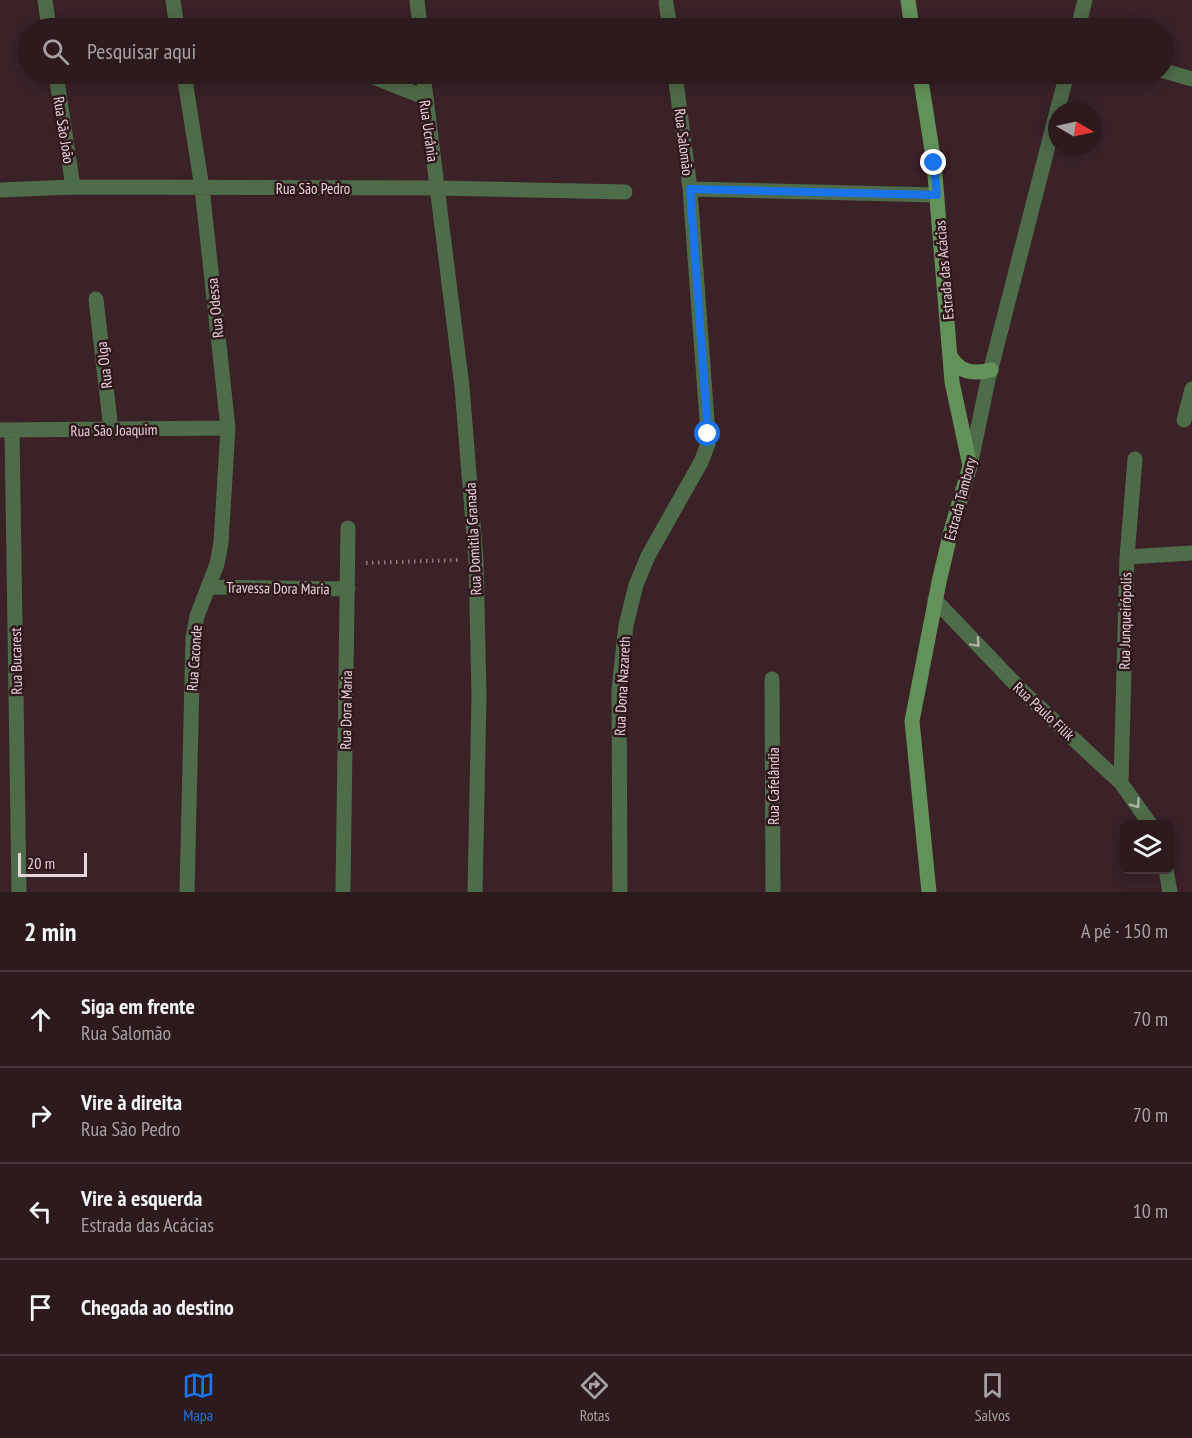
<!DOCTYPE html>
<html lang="pt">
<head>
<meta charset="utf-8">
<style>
  body { margin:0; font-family:"PT Sans Narrow",sans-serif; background:#38272a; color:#f1f3f6 }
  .controls { position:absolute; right:18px; bottom:18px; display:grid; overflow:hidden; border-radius:9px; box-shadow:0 3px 15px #0003 }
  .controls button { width:54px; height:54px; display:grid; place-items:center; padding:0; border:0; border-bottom:2px solid #48383b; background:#2c1a1d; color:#f1f3f6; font:30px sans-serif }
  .compass { position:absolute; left:1048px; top:102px; width:54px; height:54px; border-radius:50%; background:#2c1a1d; box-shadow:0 3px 15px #0003; rotate:99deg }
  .scale { position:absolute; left:18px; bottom:15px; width:69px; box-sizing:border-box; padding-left:6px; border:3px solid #e5d4d7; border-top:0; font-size:16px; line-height:21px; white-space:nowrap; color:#e5d4d7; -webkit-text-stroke:4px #30181d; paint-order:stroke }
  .stop { position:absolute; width:18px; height:18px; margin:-14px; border:4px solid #1a73e8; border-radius:50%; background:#fff }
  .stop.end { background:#1a73e8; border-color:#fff; box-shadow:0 2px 6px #0008 }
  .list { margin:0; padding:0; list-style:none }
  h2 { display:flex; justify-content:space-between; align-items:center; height:78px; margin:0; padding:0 24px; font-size:26px }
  h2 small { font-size:20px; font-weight:400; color:#a6a1a4 }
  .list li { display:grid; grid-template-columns:39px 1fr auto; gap:18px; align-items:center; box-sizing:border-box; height:96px; padding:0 24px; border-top:2px solid #48383b }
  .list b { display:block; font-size:22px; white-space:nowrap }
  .list p { margin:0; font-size:20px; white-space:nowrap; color:#a6a1a4 }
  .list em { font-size:20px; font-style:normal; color:#a6a1a4 }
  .icon { flex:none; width:33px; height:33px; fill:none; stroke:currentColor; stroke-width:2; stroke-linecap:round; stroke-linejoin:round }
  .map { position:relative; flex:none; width:1192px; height:892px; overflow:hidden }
  .search { position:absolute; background:#2c1a1d; box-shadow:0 3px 15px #0003; left:18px; right:18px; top:18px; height:66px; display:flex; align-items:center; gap:15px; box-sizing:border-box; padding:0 21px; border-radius:33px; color:#a6a1a4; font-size:22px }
  .sheet { height:462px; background:#2c1a1d }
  nav { display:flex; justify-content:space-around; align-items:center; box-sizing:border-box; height:84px; border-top:2px solid #48383b; background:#2c1a1d; font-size:16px; color:#a6a1a4 }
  nav a { display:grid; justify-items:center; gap:3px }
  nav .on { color:#1a73e8 }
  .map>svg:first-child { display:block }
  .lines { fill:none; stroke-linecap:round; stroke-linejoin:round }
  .path { stroke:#8e7a7e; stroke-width:4; stroke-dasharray:1.5 4.5; stroke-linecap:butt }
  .minor { stroke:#4f6c4a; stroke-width:15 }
  .tertiary { stroke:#4f6c4a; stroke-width:15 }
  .secondary { stroke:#62915a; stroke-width:15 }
  .oneway { stroke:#b0b0a6 }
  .route { stroke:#1a73e8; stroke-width:8 }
  .labels { text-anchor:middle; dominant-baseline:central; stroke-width:5; stroke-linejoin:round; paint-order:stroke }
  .street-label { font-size:15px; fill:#e5d4d7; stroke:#30181d }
</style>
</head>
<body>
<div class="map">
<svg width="1192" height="892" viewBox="0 0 1192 892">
  <rect width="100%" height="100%" fill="#3a2227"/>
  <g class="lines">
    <path class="path" d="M366,563L458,560"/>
    <path class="minor" d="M45,0L49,28
      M173,0L177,28
      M417,0L420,28
      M666,3L670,28
      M1164,71L1192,79
      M56,74L73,187
      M184,74L202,188L228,428L221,543L217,564L197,616L193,638L187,892
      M366,74L424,97
      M423,74L462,387L476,560L479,696L475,892
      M690,189L937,195
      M0,190L73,187L437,188L625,192
      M96,299L111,430
      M1184,420L1192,389
      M0,430L228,428
      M12,430L19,892
      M1127,557L1192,553
      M208,587L348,589
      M935,600L1023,692L1121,783L1150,824
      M772,679L773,892
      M1121,783L1127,557L1135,459
      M1166,870L1170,892
      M343,892L348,528
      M620,892L619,689L626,625L636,585L648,556L701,462L708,444V434L690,189L675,74"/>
    <path class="tertiary" d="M1078,28L1085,0
      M1057,111L1067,74
      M970,466L988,380L1057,111"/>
    <path class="secondary" d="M908,0L912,28
      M920,74L934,163L952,382L970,466L951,531L939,582L912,721L929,892
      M951,357C959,373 975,374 991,370"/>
  </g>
  <defs><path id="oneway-chevron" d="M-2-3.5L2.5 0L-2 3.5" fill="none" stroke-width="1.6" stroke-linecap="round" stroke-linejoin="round" transform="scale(1.5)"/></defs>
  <g class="oneway">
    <use href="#oneway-chevron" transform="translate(976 643) rotate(47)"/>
    <use href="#oneway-chevron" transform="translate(1136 804) rotate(55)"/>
  </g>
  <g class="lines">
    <path class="route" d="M708,434L690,189L937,195L934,163"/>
  </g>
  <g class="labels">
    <g class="street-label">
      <text transform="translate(64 130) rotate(81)">Rua São João</text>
      <text transform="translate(429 131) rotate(82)">Rua Ucrânia</text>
      <text transform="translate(684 142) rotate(83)">Rua Salomão</text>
      <text x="313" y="188">Rua São Pedro</text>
      <text transform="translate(944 270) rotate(-95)">Estrada das Acácias</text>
      <text transform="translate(215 308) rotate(-96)">Rua Odessa</text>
      <text transform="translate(104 365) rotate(-97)">Rua Olga</text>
      <text transform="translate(114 430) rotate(-1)">Rua São Joaquim</text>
      <text transform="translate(960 499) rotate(-75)">Estrada Tambory</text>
      <text transform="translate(473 539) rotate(-93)">Rua Domitila Granada</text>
      <text transform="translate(278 588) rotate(1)">Travessa Dora Maria</text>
      <text transform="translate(1125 621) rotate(-89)">Rua Junqueirópolis</text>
      <text transform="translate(194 658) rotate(-86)">Rua Caconde</text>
      <text transform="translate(16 661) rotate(-91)">Rua Bucarest</text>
      <text transform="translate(622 686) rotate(-87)">Rua Dona Nazareth</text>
      <text transform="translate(346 710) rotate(-89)">Rua Dora Maria</text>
      <text transform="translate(1044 711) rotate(43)">Rua Paulo Filik</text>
      <text transform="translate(773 786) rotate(-90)">Rua Cafelândia</text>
    </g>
  </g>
</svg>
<div class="controls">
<button><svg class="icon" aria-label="layers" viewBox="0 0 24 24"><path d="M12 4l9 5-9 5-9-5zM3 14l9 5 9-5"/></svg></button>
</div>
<svg class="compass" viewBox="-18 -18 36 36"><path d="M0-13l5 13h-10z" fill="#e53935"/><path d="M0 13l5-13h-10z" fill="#a6a1a4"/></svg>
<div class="scale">20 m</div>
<div class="stop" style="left:708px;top:434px"></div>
<div class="stop end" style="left:934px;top:163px"></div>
<div class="search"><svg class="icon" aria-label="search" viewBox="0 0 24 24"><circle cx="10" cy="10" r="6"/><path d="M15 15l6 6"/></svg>Pesquisar aqui</div>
</div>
<section class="sheet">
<h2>2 min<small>A pé · 150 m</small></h2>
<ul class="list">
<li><svg class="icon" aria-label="ahead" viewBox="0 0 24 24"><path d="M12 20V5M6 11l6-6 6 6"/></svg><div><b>Siga em frente</b><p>Rua Salomão</p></div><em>70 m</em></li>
<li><svg class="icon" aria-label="right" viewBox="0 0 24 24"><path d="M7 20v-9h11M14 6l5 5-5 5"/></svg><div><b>Vire à direita</b><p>Rua São Pedro</p></div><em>70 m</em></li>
<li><svg class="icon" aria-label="left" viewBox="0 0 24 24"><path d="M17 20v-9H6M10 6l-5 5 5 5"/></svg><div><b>Vire à esquerda</b><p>Estrada das Acácias</p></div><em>10 m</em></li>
<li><svg class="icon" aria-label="arrive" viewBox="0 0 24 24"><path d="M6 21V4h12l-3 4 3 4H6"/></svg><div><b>Chegada ao destino</b></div></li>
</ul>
</section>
<nav>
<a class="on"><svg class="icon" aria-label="map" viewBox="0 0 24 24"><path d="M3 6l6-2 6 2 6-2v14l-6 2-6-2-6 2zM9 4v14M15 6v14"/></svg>Mapa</a>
<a><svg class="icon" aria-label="directions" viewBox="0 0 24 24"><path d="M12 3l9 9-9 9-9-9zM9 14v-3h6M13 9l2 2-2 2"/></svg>Rotas</a>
<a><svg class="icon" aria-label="saved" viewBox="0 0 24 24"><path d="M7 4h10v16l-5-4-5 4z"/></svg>Salvos</a>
</nav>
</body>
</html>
